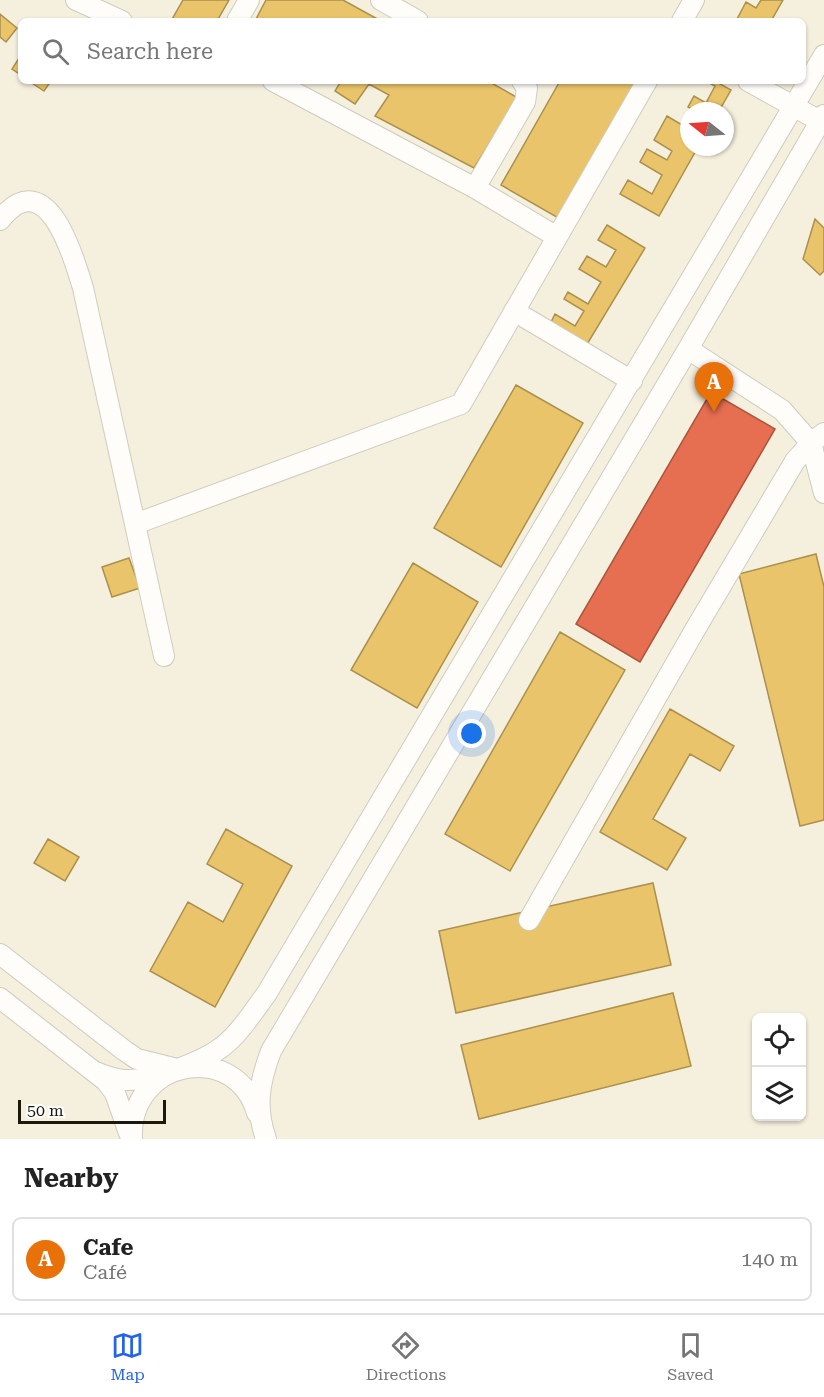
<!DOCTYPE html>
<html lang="en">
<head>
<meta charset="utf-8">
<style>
  body { margin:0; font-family:"Roboto Serif",serif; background:#f2f2f2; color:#222 }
  .controls { position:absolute; right:18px; bottom:18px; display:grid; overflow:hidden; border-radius:9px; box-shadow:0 2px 4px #0004 }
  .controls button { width:54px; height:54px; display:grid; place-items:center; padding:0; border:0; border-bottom:2px solid #e0e0e0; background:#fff; color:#222; font:30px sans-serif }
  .compass { position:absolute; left:680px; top:102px; width:54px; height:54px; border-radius:50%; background:#fff; box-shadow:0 2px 4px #0004; rotate:287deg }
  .scale { position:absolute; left:18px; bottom:15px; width:148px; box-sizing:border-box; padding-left:6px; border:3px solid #1b180c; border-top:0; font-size:16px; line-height:21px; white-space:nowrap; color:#1b180c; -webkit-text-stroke:4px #fff; paint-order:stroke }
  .you { position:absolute; left:472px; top:734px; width:21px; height:21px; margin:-15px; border:4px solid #fff; border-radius:50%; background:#1a73e8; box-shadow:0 0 0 9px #1a73e833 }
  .badge { display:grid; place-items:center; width:39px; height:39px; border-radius:50%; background:#2563eb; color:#fff; font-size:20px; font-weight:700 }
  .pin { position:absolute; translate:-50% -50px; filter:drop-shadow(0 2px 3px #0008) }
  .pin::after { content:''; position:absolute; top:32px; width:21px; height:18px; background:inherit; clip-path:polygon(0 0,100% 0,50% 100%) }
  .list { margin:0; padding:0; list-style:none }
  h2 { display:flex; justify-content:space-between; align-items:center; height:78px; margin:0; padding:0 24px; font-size:26px }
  h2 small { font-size:20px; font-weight:400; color:#767676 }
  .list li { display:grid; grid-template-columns:39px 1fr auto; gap:18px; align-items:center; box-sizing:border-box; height:84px; margin:0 12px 12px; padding:0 12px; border:2px solid #e0e0e0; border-radius:9px }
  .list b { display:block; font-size:22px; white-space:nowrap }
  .list p { margin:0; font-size:20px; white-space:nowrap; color:#767676 }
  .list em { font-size:20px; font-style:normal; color:#767676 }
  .icon { flex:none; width:33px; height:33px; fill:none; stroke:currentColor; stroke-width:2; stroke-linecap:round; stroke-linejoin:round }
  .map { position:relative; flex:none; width:824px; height:1139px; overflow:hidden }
  .search { position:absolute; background:#fff; box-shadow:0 2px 4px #0004; left:18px; right:18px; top:18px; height:66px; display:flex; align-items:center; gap:15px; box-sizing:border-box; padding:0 21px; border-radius:9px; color:#767676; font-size:22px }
  .sheet { height:174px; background:#fff }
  nav { display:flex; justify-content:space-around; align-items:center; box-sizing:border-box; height:84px; border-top:2px solid #e0e0e0; background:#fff; font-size:16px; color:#767676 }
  nav a { display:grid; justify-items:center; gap:3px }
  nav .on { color:#2563eb }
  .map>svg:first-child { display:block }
  .homes { fill:#e9c46a; stroke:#ab904e; stroke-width:1.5 }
  .shops { fill:#e76f51; stroke:#aa553c; stroke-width:1.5 }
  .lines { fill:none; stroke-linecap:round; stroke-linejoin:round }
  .minor-casing { stroke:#cfccbe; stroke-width:22 }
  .minor { stroke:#fefdfa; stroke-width:20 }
</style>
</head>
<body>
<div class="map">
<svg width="824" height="1139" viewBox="0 0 824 1139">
  <rect width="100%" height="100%" fill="#f5efdd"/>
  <path class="homes" d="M183,0H229L217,21H171Z
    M266,0H343L381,21H259L256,19Z
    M761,0H783L771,21H736L746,2L756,8Z
    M0,14L17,28L6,42L0,37Z
    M21,55V75L12,69Z
    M29,81H51L44,91Z
    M341,81H488L518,98L474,168L375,116L389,95L369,84L355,104L335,91Z
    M560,81H637L574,227L501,185Z
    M706,81H715L731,90L719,111H695L688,107L694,96L706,103L715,86Z
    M667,116L687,128L689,124V147H698L659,216L620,194L628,180L652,194L662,175L640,162L647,149L667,160L672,151L654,140Z
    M815,219L824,228V271L820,275L803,259Z
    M607,225L645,248L586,346L550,324L555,314L575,326L584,311L564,299L568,292L588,304L601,282L579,269L587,256L606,267L616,250L598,240Z
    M516,385L583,423L501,567L434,528Z
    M816,554L824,587V820L800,826L739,574Z
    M129,558L140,588L112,597L102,567Z
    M413,563L478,602L417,708L351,670Z
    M560,632L625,670L510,871L445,834Z
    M670,709L734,746L720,771L690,754L653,819L686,838L667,870L600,832Z
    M226,829L292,866L215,1007L150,971L188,902L223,922L243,884L207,864Z
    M48,839L79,857L65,881L34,863Z
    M653,883L671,965L456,1013L439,931Z
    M673,993L691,1066L479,1119L461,1045Z"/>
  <path class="shops" d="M711,392L775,429L640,662L576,624Z"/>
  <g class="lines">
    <defs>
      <path id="minor" d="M76,0L122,21
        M381,0L418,21
        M237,21L249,0
        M682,21L694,0
        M273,81L475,188L557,237
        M748,81L820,121
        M475,188L525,102L527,88L522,81
        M0,220C46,162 73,254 83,288L164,656
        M514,311L632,381
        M688,349L782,410L811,443L824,493
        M135,524L461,404L647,81
        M529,920L696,628L795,461L811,443L824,433
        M0,954L125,1051L137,1059L173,1068
        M0,998L106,1081L115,1093L129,1133
        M93,1071C103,1075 114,1080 125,1080C151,1081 201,1063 222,1047C240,1033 253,1012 267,993L824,55
        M132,1139C128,1059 236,1039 257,1113
        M266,1139C255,1107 259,1083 271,1051L688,349L824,115"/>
    </defs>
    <use href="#minor" class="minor-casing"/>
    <use href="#minor" class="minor"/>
  </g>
</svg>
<div class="controls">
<button><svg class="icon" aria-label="locate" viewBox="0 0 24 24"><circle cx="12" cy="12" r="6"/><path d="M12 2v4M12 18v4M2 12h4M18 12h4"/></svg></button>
<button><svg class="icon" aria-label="layers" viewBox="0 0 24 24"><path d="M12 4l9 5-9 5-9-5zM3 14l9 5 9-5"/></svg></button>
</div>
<svg class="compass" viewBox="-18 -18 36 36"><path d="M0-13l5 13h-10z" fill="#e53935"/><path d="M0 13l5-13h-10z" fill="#767676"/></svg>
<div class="scale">50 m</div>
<div class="you"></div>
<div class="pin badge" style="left:714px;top:412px;background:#e8710a">A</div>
<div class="search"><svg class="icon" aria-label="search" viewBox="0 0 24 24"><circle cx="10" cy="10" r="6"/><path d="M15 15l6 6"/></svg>Search here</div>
</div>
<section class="sheet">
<h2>Nearby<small></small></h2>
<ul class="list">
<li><span class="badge" style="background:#e8710a">A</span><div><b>Cafe</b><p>Café</p></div><em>140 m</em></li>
</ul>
</section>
<nav>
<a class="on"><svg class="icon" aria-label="map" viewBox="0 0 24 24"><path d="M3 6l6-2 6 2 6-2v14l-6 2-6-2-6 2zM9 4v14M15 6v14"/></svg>Map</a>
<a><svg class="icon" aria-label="directions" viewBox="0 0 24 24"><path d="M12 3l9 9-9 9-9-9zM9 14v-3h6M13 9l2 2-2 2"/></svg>Directions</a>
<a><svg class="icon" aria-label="saved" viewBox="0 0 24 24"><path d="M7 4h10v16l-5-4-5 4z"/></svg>Saved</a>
</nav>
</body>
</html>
